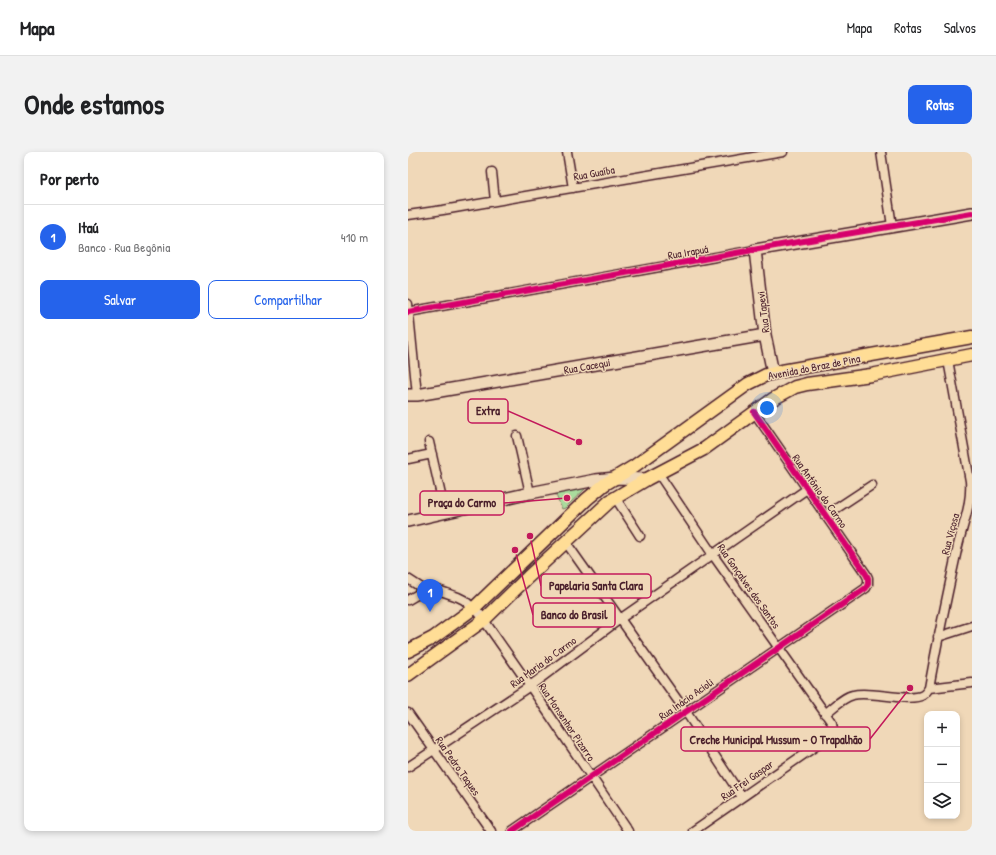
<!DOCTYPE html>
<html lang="pt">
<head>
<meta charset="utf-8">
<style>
  body { margin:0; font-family:"Patrick Hand",sans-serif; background:#f2f2f2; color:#202124 }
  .controls { position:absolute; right:12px; bottom:12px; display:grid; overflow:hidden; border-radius:8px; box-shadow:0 2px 6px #0003 }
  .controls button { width:36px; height:36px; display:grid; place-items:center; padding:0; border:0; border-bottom:1px solid #e0e0e0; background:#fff; color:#202124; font:20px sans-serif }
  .you { position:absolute; left:359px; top:256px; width:14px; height:14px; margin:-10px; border:3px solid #fff; border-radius:50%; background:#1a73e8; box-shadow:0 0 0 6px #1a73e833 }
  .badge { display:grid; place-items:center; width:26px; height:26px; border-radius:50%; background:#2563eb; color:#fff; font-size:13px; font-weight:700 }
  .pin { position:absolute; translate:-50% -33px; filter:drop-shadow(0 1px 2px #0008) }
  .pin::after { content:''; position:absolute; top:21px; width:14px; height:12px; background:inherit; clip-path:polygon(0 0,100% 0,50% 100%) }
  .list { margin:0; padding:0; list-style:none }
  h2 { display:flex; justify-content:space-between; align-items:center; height:52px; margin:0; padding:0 16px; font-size:17px }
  h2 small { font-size:13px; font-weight:400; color:#757577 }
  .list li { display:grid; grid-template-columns:26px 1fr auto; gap:12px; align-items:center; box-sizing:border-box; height:64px; padding:0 16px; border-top:1px solid #e0e0e0 }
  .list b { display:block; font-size:15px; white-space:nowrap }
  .list p { margin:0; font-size:13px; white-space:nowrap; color:#757577 }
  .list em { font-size:13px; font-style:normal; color:#757577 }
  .actions { display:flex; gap:8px; padding:12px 16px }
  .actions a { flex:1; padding:9px 0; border:1px solid #2563eb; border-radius:8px; text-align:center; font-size:14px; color:#2563eb }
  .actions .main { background:#2563eb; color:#fff }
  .icon { flex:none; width:22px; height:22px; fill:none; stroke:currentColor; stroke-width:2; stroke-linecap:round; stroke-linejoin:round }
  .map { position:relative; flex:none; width:564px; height:679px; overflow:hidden; border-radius:8px }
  header { display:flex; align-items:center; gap:24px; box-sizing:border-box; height:56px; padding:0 20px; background:#fff; border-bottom:1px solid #e0e0e0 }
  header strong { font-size:19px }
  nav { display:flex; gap:22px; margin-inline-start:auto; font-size:14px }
  .intro { display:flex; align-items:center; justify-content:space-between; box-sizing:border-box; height:96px; padding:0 24px }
  h1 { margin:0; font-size:28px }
  .button { padding:10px 18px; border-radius:8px; background:#2563eb; color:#fff; font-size:14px; font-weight:700 }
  main { display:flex; gap:24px; padding:0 24px }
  aside { flex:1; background:#fff; border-radius:8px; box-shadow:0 2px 6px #0003 }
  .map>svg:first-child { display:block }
  .green { fill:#aadc9d; stroke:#7a7e64 }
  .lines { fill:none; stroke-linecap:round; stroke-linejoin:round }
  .street-casing { stroke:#4a1f2b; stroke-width:11 }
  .secondary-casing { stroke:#4a1f2b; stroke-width:14 }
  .primary-casing { stroke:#4a1f2b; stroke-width:15 }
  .street { stroke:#f0d8b8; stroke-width:8 }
  .secondary { stroke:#f0d8b8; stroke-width:11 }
  .primary { stroke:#ffdd96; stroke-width:12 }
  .cycleway-casing { stroke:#f0d8b8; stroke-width:8 }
  .cycleway { stroke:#d6006c; stroke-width:6 }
  .labels { text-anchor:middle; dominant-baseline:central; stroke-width:3; stroke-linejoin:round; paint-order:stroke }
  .street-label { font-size:11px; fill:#4a1f2b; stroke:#f0d8b8 }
  .leader { fill:none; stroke:#c2185b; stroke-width:1.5 }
  .callout-dot { fill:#c2185b; stroke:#f0d8b8; stroke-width:1.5 }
  .callout { fill:#f0d8b8; stroke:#c2185b; stroke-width:1.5 }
  .callout-label { font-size:12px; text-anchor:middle; font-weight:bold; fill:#4a1f2b }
</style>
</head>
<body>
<header>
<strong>Mapa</strong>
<nav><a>Mapa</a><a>Rotas</a><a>Salvos</a></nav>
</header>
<div class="intro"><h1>Onde estamos</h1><a class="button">Rotas</a></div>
<main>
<aside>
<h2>Por perto<small></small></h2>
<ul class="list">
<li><span class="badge">1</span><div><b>Itaú</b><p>Banco · Rua Begônia</p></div><em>410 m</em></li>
</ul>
<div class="actions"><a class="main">Salvar</a><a>Compartilhar</a></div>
</aside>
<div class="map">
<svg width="564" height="679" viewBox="0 0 564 679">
  <rect width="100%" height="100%" fill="#f0d8b8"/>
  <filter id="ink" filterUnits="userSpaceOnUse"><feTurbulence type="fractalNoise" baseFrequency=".025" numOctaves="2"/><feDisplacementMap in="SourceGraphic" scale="8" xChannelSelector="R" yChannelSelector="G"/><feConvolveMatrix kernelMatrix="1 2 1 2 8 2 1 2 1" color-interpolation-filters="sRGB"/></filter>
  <g filter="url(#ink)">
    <path class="green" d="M177,333L178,336L157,356L154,357L147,341Z"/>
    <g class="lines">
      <defs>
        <path id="street" d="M159,0L165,36
          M473,0L484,74
          M84,20L87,49
          M0,63L35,58L375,0
          M0,152L9,243
          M0,160L347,98
          M109,284L122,341
          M21,290L37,361
          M0,307L24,302
          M250,321L305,403L424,571L425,577L421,585L285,679
          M207,345L232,384
          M417,364L464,333
          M157,389L278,560L334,645
          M0,427L17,438H30L50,445L56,448L71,461L122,534L220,679
          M0,448L17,438
          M530,485L564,474
          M521,536L564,531
          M0,561L83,679
          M417,562C425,556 435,545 445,543C462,538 501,551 515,543C518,541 519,539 521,536C529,490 539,444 549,398C554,374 564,353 562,329L540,208
          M0,615L122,534L212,467L399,337
          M104,679L458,436L460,432V426L458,422L346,260"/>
        <path id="secondary" d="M365,221L357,183L347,98L564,61
          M0,243H9L357,183
          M0,369L122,341L188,328L207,326L239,327"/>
        <path id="primary" d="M0,499L25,486L66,456L179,347L197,332L225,315L340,232L358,223L374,219L564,185
          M0,523L76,468L120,425L202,349L239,327L296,297L365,247L387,235L399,232L463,223L564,203"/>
      </defs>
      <use href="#street" class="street-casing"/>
      <use href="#secondary" class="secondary-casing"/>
      <use href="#primary" class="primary-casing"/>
      <use href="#street" class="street"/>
      <use href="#secondary" class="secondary"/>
      <use href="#primary" class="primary"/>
      <defs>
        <path id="cycleway" d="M0,160L384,91L564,61
          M104,679L458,436L460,432V426L458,422L346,260"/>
      </defs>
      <use href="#cycleway" class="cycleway-casing"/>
      <use href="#cycleway" class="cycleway"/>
    </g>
  </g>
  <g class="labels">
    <g class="street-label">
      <text transform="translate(186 21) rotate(-10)">Rua Guaíba</text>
      <text transform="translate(280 100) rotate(-10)">Rua Irapuá</text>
      <text transform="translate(355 160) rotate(-97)">Rua Tapevi</text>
      <text transform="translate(179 214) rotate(-10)">Rua Cacequi</text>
      <text transform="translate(406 215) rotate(-11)">Avenida do Braz de Pina</text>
      <text transform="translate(412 339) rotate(55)">Rua Antônio do Carmo</text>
      <text transform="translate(542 382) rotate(-75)">Rua Viçosa</text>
      <text transform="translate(341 434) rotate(55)">Rua Gonçalves dos Santos</text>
      <text transform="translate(135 510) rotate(-36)">Rua Maria do Carmo</text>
      <text transform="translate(278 547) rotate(-35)">Rua Inácio Acioli</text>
      <text transform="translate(159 570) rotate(56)">Rua Monsenhor Pizarro</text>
      <text transform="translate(50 614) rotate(55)">Rua Pedro Taques</text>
      <text transform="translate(339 628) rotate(-35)">Rua Frei Gaspar</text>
    </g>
  </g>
  <path class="leader" d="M171 290L100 259M159 346L96 351M122 384L133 434M107 398L125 463M502 536L462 587"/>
  <g class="callout-dot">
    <circle cx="171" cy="290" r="4"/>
    <circle cx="159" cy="346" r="4"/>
    <circle cx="122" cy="384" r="4"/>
    <circle cx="107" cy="398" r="4"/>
    <circle cx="502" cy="536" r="4"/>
  </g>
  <g class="callout">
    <rect x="60" y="247" width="40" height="24" rx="4"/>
    <rect x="12" y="339" width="84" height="24" rx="4"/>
    <rect x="133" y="422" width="110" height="24" rx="4"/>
    <rect x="125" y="451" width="82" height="24" rx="4"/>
    <rect x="273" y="575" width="189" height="24" rx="4"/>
  </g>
  <g class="callout-label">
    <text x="80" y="263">Extra</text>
    <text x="54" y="355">Praça do Carmo</text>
    <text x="188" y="438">Papelaria Santa Clara</text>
    <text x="166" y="467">Banco do Brasil</text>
    <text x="368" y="592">Creche Municipal Mussum - O Trapalhão</text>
  </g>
</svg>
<div class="controls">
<button>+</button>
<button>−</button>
<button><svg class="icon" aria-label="layers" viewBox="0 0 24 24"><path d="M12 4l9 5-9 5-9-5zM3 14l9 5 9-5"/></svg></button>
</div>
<div class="you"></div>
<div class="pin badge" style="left:22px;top:460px">1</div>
</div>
</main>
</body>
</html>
